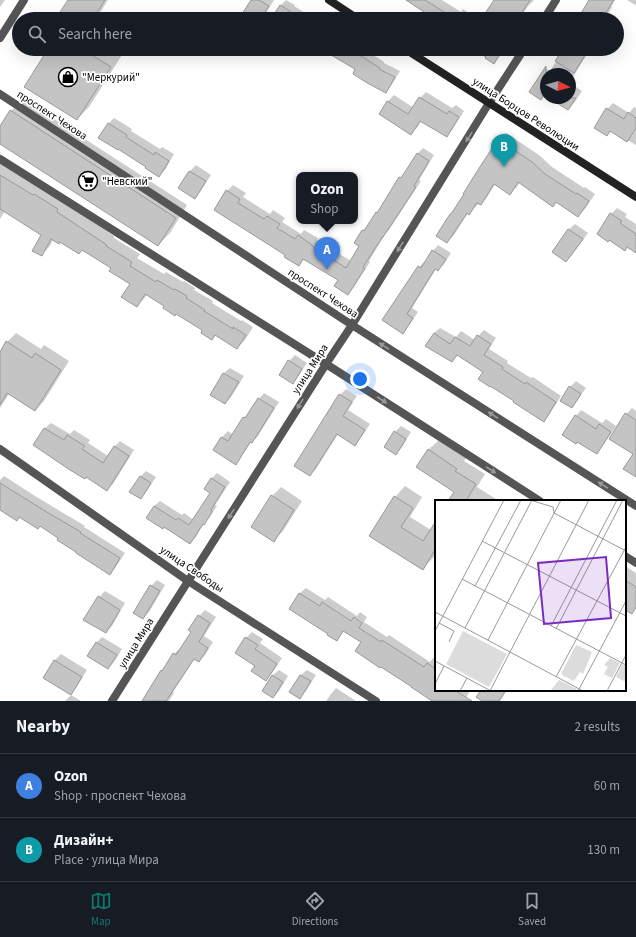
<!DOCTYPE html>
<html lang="en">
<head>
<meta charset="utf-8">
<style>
  body { margin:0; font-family:"Source Sans 3",sans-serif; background:#20242c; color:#f1f3f6 }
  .compass { position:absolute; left:540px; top:68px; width:36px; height:36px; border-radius:50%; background:#171b24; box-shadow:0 4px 16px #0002; rotate:95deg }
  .you { position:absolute; left:360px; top:379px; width:14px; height:14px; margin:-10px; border:3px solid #fff; border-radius:50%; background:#1a73e8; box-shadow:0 0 0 6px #1a73e833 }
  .badge { display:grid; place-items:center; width:26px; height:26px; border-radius:50%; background:#0f766e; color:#fff; font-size:13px; font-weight:700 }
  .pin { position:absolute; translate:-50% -33px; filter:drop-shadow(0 1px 2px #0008) }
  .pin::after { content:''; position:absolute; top:21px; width:14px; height:12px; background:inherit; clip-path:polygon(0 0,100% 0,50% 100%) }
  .popup { position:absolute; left:296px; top:172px; width:62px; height:52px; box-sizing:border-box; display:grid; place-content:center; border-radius:8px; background:#171b24; filter:drop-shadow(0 1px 3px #0005); font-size:13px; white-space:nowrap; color:#9ea1a6 }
  .popup b { font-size:15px; color:#f1f3f6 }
  .popup::after { content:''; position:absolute; left:50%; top:100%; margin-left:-8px; border:8px solid transparent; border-top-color:#171b24 }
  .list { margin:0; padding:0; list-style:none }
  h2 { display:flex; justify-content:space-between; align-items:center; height:52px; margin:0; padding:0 16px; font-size:17px }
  h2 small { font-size:13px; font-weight:400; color:#9ea1a6 }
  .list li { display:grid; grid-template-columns:26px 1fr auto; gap:12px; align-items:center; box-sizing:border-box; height:64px; padding:0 16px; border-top:1px solid #363941 }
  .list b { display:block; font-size:15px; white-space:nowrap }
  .list p { margin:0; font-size:13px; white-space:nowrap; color:#9ea1a6 }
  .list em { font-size:13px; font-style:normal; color:#9ea1a6 }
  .icon { flex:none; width:22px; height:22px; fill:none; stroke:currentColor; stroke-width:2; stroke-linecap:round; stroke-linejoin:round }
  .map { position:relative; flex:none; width:636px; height:701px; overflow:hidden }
  .search { position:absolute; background:#171b24; box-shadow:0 4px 16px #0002; left:12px; right:12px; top:12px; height:44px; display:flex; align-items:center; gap:10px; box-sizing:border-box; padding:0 14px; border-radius:22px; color:#9ea1a6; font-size:15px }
  .sheet { height:180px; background:#171b24 }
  nav { display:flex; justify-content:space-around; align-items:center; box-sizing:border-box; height:56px; border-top:1px solid #363941; background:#171b24; font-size:11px; color:#9ea1a6 }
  nav a { display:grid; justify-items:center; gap:2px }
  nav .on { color:#0f766e }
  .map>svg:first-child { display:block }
  .shadow { fill:#0003 }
  .building { fill:#c4c4c4; stroke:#999 }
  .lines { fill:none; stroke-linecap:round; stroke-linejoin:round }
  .minor { stroke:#555; stroke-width:8 }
  .secondary { stroke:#222; stroke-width:8 }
  .oneway { fill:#999 }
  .labels { text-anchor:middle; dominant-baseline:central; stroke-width:3.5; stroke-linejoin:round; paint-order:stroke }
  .poi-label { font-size:11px; fill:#000; stroke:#fff; text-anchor:start }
  .street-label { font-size:11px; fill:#000; stroke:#fff }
  .inset-road { fill:none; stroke:#999; stroke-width:1 }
  .view { fill:#7b2cbf; fill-opacity:0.15; stroke:#7b2cbf; stroke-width:2 }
  .inset-edge { fill:none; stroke:#000; stroke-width:2 }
</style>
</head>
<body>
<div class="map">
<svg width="636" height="701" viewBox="0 0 636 701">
  <rect width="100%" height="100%" fill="#fff"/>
  <path class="shadow" d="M0,0H5L0,7Z
    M69,0H108L96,19H66Z
    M252,0H274L262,19H251Z
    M286,0L295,5L294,6L315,19H276L273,18L281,5Z
    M408,0H442L461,12L463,9L477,19H425L428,13Z
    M495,0H534L528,6L519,19H482Z
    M590,0H615L611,7H612L605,19H588Z
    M627,0H636V4L635,5Z
    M49,49H113L122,55L89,107L77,119Z
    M322,49H364L384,62V63L400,71L391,86L386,92L357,69Z
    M479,49H505L500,56L494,63Z
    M564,49H590L570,82V74H546V95L545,94L541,98V75L547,69L550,71Z
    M596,49H607L603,53Z
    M570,83L582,91L574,103L568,109L551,98H570Z
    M426,92L452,108L456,105L464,111L452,130L447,136L422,120L417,128L411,133L380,114L388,101L394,95L414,108L420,98Z
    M23,99L187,205L170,233L158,245L0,143V128L11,111Z
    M613,103L629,113L634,107L636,108V145L611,131L607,135L595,128L607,109Z
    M114,118L132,129L131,131L160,149L162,147L174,154L165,170L159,176L147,167L109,123Z
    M506,133L539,155L552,167L584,188L585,187L595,194L585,209L578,216L557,201L553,205L520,182L517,187L510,194L495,184L487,197L481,204L479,203L469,213H468L454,235L447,242L499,140Z
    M423,148L434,155L419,180L421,181L389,230L386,233L369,261L370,262L354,287L348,293L339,280L305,258L298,265L286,255L215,209L227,191L233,185L246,193L243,197L270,214L273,210L285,218L282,222L301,234L304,230L318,238L317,240L351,261L360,246L355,243L363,230L369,225L377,213L382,207L400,178L406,173L417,154Z
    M0,162L64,203L114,236V238L140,254L137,258L164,274L166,272L183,282L184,281L195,288L194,290L213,301L212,303L241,321L242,320L253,327L245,340L237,348L216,335L212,339L204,330L147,294L145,298L136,306L131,284L112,268L82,249L61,241L53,239L50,246L41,255L42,234L5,211L0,219Z
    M196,165L211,175L200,192L194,198L179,188L190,171Z
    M617,208L627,214L625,217L636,224V252L628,247L625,249L611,214Z
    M575,224L588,233L572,255L566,261L553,252L569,229Z
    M438,245L451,253L444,264L438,270L436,269L412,308L418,312L408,327L403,333L383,320L419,267L425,261H426L433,251Z
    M440,328L456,337L461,331L475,340L478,336L484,330L496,338L489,349L508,361L507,363L531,378L533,377L561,396L549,415L544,420L515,401L484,371L458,355L452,361L434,333Z
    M16,333L41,349L44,345L69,361L44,401L35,410L9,394L0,408V353L7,342Z
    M295,355L307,363L298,377L293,383L289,361Z
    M230,368L244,376L231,397L225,403L211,394L224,373Z
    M576,381L586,388L577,401L572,407L561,401L570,387Z
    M346,389L357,396L348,410L370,424L360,439L354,444L338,434L316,469L310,475L340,395Z
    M264,393L279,402L258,436L252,442H251L241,457L235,463L214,450L222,437L228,431L233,435L244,418L250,412L259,399Z
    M632,408L636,411V476L634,454L626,414Z
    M581,410L602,423L606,419L616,426L602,447L597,453L576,416Z
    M51,423L70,434L74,430L90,440L88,443L108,456L114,447L120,441L134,450L113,484L107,489L35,445L45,428Z
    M401,426L411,432L402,447L396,453L386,447L395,432Z
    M439,440L466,458L464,461L485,474L477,487L499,501H449L455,492L428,450Z
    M146,471L156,477L146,492L140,498V477Z
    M217,473L230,482L215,505L217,506L209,518L204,523L196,537L190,543L154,506L160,501L182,515L184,513L194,520L211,493V479Z
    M4,476L35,496L85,526L84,527L125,553L115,568L110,573L60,538L40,526L20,516L17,519L0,509V480Z
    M405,486L422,497L410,517L431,530L436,522V553L433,558L423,568L370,536L395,497Z
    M281,487L302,501L283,531L274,540L272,496Z
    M625,566L636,573V608L631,613L625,609Z
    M157,580L165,585L149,612L143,618L151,586Z
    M306,588L325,600L328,597L357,616L360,612L367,617L364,622L387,637L389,635L430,662L433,658L436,660V690H469L470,691L464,701H433L362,642L344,630L336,640L330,633L290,609L300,593Z
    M105,591L125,603L112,626L106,632L99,597Z
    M205,610L216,617L204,636L213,642L205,655L199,661L195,658L173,692L174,693L169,701H142L161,671L165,667L174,654L180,648L181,649L192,631L199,616Z
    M252,632L263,639L260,643L282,658L272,673L266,679L256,666L246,638Z
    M102,637L122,649L114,662L108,668L96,643Z
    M61,654L87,670L76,688L71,693L45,678L55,660Z
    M279,670L288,676L279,691L273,697L263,691L273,675Z
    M307,670L316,675L306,691L300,697L291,692L301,675Z
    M336,688L356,701H326L331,694Z
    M482,690H507L500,701H483Z
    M71,695L81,701H65Z"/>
  <path class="building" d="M68,0H105L93,19H64L58,15Z
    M251,0H259L269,6L261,19H249L242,14Z
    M406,0H425L455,19H423L427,14Z
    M494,0H530L518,19H497L486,12Z
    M589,0H614L602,19H587L580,15Z
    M280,5L290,11V12L302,19H271Z
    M48,49H82L111,67L77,120L24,87Z
    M321,49H350L380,68L379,69L395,77L386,93L369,84L353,74L355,69Z
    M473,49H503L494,64L485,58L486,57Z
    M563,49H589L574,73L555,61Z
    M546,66V92L541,100L529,92Z
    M419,97L447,114L449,111L459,117L447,137L420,121L411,135L379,114L387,101L408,114Z
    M549,98H576L568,110Z
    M606,108L624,119L628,112L636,118V128L627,142L610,131L607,136L594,128Z
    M10,110L176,218L158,246L0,144V126Z
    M108,123L127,135L126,137L154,155L155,152L169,161L159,177L145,168L146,167L118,149V150L98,138Z
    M498,139L532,162L545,174L576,194L577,193L589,201L578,217L556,202L553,207L518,182L510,195L494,184L481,205L477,203L469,215L467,213L447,243L436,236L450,214H451L464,194H463L476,173Z
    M417,153L429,161L414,186L416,187L383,237V236L363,267L365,268L348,295L334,286L338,280L303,259L299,266L284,257L285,255L214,210L226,190L240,199L238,203L264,219L267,216L280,224L277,228L295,239L298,235L312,245V246L346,268L359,246L354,243L362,230L364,231L376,212L377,213L399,177L401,178Z
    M189,171L206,181L195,199L178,188Z
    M0,175L33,195L34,194L58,209L57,212L107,245L106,246L132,262L130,266L156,282L157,280L174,290L175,289L187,296L186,298L205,310L204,311L233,329V327L246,335L237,349L215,335L212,340L201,333L202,330L176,314L175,316L163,308L164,306L145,294L137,307L121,297L130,284L109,271L111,268L82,250L79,254L60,242L59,244L51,239L42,256L32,251L41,235L0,209Z
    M610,213L622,221L620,223L636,234V253L627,247L625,251L609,240L608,242L597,234Z
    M568,229L583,239L566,262L552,252Z
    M432,250L446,259L438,271L435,269L407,314L413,318L403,334L382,320L418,266L421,268Z
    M434,333L450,344L455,337L470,346L477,335L491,344L484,355L503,367L502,369L525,384L526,382L556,402L544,422L513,402L514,401L490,386V387L478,379L483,372L457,355L452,362L425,346Z
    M6,341L32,358L35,353L61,370L35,411L7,393L0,405V352Z
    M288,360L302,369L293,384L279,375Z
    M223,373L239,382L225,404L210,395Z
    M569,386L581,394L572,408L560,401Z
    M339,394L352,402L343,416L365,430L355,446L337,434L310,476L294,466Z
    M258,398L274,408L252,443L250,442L236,465L213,450L221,437L228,441L243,417L245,418Z
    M625,413L636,420V477L623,469L633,454L609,439Z
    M575,415L596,429L599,424L611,432L597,454L577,442L576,444L562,435Z
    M44,428L64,440L67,435L85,446L82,449L103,463L114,446L129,456L107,491L86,477L85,479L70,470L33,445Z
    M394,431L406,439L396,455L384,447Z
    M428,449L457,469L455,471L476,484L466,501H448L454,492L416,467Z
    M140,476L151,483L141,499L129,492Z
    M211,478L225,487L211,510L212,512L204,525L203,524L190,544L164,527L163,529L146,518L154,506L176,520L178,518L189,525L210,493L204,489Z
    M0,483L50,514L81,532L80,533L120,558L110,575L76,553V552L57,540L58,538L40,526L38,529L19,517L17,521L0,510Z
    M271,495L294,510L274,542L251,527Z
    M394,496L413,508L401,527L423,541L436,521V548L423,570L369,536Z
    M625,580L636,587V607L632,614L625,610Z
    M150,585L160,591L143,619L133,613Z
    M299,593L320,606L322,602L351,621L354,617L362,623L359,628L381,642L382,640L424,667L427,663L436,669V690H454L472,701H432L411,687H412L381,667L380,668L355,651L361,642L343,631L337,641L327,635L328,634L289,609Z
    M98,596L120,610L106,633L83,620Z
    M198,615L210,623L199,642L208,648L199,662L194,659L166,701H142L161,670L162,671L173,653L176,655L191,632L188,630Z
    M245,637L258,645L255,649L277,664L266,681L251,671L255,666L235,653Z
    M96,642L117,655L108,669L87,656Z
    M54,660L82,677L71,695L43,678Z
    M272,675L283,682L273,698L262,691Z
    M300,675L311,681L300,699L289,692Z
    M481,690H506L499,701H482L476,697Z"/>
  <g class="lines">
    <path class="minor" d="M544,19L556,0
      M0,38L24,0
      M0,94L352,325L636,506
      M0,159L326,364L540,501
      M0,449L188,581L376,701
      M625,556L636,563
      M112,701L326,364L352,325L489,103L524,49"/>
    <path class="secondary" d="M329,0L358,19
      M405,49L636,197"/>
  </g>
  <defs><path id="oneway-solid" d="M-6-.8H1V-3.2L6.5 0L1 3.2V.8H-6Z"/></defs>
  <g class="oneway">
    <use href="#oneway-solid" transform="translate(469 137) rotate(122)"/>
    <use href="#oneway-solid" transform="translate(400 247) rotate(122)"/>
    <use href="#oneway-solid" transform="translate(384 346) rotate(-147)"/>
    <use href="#oneway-solid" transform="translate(382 400) rotate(33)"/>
    <use href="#oneway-solid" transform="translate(300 404) rotate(122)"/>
    <use href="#oneway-solid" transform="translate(493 415) rotate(-147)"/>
    <use href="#oneway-solid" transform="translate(491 470) rotate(33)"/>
    <use href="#oneway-solid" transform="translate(603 485) rotate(-147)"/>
    <use href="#oneway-solid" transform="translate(231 514) rotate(122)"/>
  </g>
  <defs>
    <symbol id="shop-ring" viewBox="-11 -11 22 22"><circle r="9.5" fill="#fff" stroke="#000" stroke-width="1.5"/><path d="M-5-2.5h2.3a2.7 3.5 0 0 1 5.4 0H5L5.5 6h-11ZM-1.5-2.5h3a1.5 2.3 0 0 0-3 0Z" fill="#000"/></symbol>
    <symbol id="supermarket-ring" viewBox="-11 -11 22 22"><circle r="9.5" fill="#fff" stroke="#000" stroke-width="1.5"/><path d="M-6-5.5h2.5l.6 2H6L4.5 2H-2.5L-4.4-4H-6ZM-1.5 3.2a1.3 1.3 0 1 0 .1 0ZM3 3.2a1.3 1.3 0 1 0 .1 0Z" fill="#000"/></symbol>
  </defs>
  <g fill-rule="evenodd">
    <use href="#shop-ring" x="57" y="66" width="22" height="22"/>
    <use href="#supermarket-ring" x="77" y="170" width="22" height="22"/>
  </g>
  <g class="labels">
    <g class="poi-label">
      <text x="82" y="77">"Меркурий"</text>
      <text x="102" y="181">"Невский"</text>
    </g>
    <g class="street-label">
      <text transform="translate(526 114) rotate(33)">улица Борцов Революции</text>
      <text transform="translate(52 115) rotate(33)">проспект Чехова</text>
      <text transform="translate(323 293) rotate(33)">проспект Чехова</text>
      <text transform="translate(310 369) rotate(-57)">улица Мира</text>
      <text transform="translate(192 569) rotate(34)">улица Свободы</text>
      <text transform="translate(136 643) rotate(-58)">улица Мира</text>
    </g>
  </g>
  <g transform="translate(435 500)">
    <rect width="191" height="191" fill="#fff"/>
    <path d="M28,131L72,154L54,187L11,164ZM141,145L157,152L148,174L145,172L139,181L127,175V172ZM175,158L185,163L177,178L169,174L173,167L169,165ZM187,164L191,166V182L181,177ZM124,180L142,189L141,191H115Z" fill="#dcdcdc"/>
    <path class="inset-road" d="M95,0L118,7L119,13L191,51M47,41L191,116M27,79L191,165M40,86L86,0M0,112L75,152L154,0M4,123L19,131L14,142M116,126L182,0M30,128L97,0M121,129L188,0M0,131L69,0M53,140L126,0M0,161L56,191M121,177L191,47M0,184L9,166M25,191L32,178M55,191L75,152L148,191M143,191L191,101M172,191L191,155"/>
    <path class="view" d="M171,57L176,118L109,124L103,63Z"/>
    <rect width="191" height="191" class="inset-edge"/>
  </g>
</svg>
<svg class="compass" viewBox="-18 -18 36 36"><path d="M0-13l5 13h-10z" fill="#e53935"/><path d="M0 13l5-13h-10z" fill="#9ea1a6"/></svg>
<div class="you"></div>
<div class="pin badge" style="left:327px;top:270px;background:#3f7fe0">A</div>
<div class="popup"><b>Ozon</b>Shop</div>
<div class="pin badge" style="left:504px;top:167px;background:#0f9aa8">B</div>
<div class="search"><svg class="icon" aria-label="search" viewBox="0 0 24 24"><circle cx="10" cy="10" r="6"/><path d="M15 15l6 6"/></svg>Search here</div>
</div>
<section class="sheet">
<h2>Nearby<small>2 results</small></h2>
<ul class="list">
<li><span class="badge" style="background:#3f7fe0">A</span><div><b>Ozon</b><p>Shop · проспект Чехова</p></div><em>60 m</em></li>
<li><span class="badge" style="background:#0f9aa8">B</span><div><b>Дизайн+</b><p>Place · улица Мира</p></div><em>130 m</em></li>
</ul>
</section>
<nav>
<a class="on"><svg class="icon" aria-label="map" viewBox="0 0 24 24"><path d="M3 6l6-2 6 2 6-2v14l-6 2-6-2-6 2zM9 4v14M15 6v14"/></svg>Map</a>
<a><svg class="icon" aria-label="directions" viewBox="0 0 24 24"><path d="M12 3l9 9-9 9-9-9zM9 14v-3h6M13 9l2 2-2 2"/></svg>Directions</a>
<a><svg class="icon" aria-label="saved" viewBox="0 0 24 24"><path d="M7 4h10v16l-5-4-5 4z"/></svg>Saved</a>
</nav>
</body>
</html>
